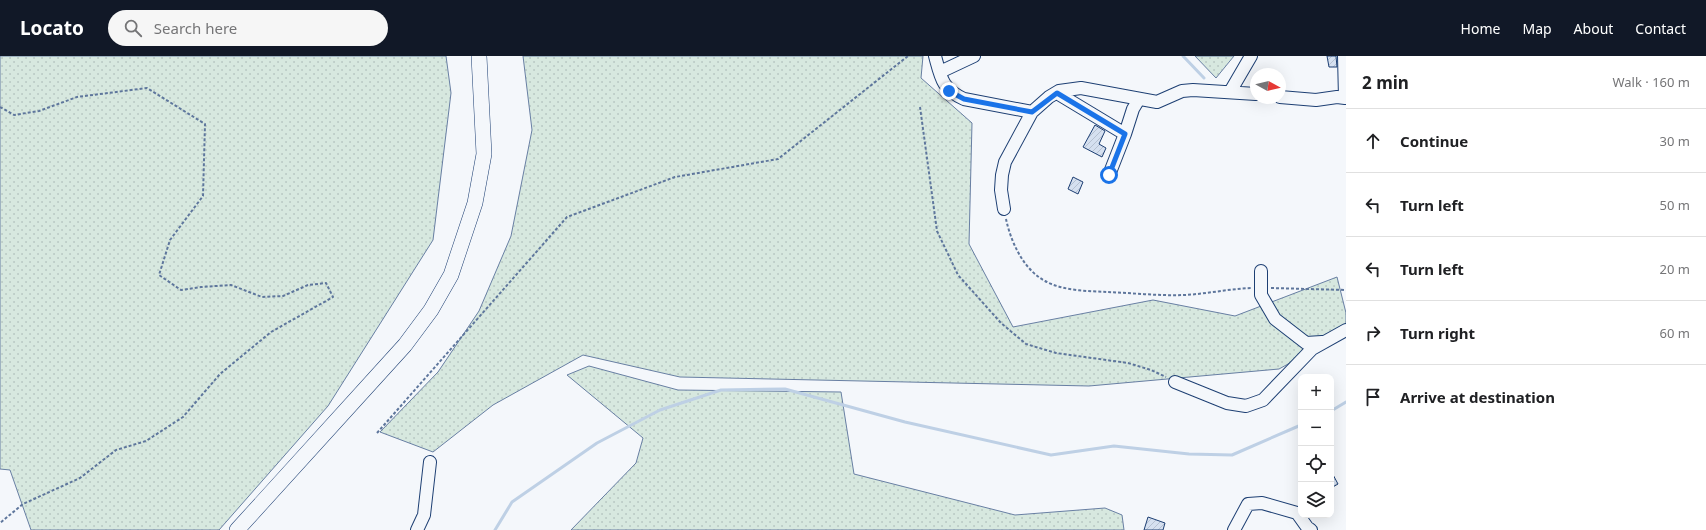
<!DOCTYPE html>
<html lang="en">
<head>
<meta charset="utf-8">
<style>
  body { margin:0; font-family:"Noto Sans",sans-serif; background:#f6f6f6; color:#202124 }
  .controls { position:absolute; right:12px; bottom:12px; display:grid; overflow:hidden; border-radius:8px; box-shadow:0 4px 16px #0002 }
  .controls button { width:36px; height:36px; display:grid; place-items:center; padding:0; border:0; border-bottom:1px solid #e0e0e0; background:#fff; color:#202124; font:20px sans-serif }
  .compass { position:absolute; left:1250px; top:12px; width:36px; height:36px; border-radius:50%; background:#fff; box-shadow:0 4px 16px #0002; rotate:98deg }
  .stop { position:absolute; width:12px; height:12px; margin:-9px; border:3px solid #1a73e8; border-radius:50%; background:#fff }
  .stop.end { background:#1a73e8; border-color:#fff; box-shadow:0 1px 4px #0008 }
  .list { margin:0; padding:0; list-style:none }
  h2 { display:flex; justify-content:space-between; align-items:center; height:52px; margin:0; padding:0 16px; font-size:17px }
  h2 small { font-size:13px; font-weight:400; color:#757577 }
  .list li { display:grid; grid-template-columns:26px 1fr auto; gap:12px; align-items:center; box-sizing:border-box; height:64px; padding:0 16px; border-top:1px solid #e0e0e0 }
  .list b { display:block; font-size:15px; white-space:nowrap }
  .list em { font-size:13px; font-style:normal; color:#757577 }
  .icon { flex:none; width:22px; height:22px; fill:none; stroke:currentColor; stroke-width:2; stroke-linecap:round; stroke-linejoin:round }
  .map { position:relative; flex:none; width:1346px; height:474px; overflow:hidden }
  header { display:flex; align-items:center; gap:24px; box-sizing:border-box; height:56px; padding:0 20px; background:#111827; color:#fff }
  header strong { font-size:19px }
  nav { display:flex; gap:22px; margin-inline-start:auto; font-size:14px }
  .search { width:280px; height:36px; background:#f6f6f6; display:flex; align-items:center; gap:10px; box-sizing:border-box; padding:0 14px; border-radius:22px; color:#757577; font-size:15px }
  main { display:flex }
  aside { flex:1; background:#fff }
  .map>svg:first-child { display:block }
  .grass { fill:url(#grass-dots); stroke:#687fa3 }
  .lines { fill:none; stroke-linecap:round; stroke-linejoin:round }
  .stream { stroke:#bed0e5; stroke-width:3 }
  .building { fill:url(#building-hatch); stroke:#1d3f73 }
  .minor-casing { stroke:#1d3f73; stroke-width:14 }
  .major-casing { stroke:#1d3f73; stroke-width:16 }
  .path { stroke:#5e769c; stroke-width:2; stroke-dasharray:3 2; stroke-linecap:butt }
  .minor { stroke:#f4f7fb; stroke-width:12 }
  .major { stroke:#f4f7fb; stroke-width:15 }
  .route { stroke:#1a73e8; stroke-width:5 }
</style>
</head>
<body>
<header>
<strong>Locato</strong>
<div class="search"><svg class="icon" aria-label="search" viewBox="0 0 24 24"><circle cx="10" cy="10" r="6"/><path d="M15 15l6 6"/></svg>Search here</div>
<nav><a>Home</a><a>Map</a><a>About</a><a>Contact</a></nav>
</header>
<main>
<div class="map">
<svg width="1346" height="474" viewBox="0 0 1346 474">
  <defs>
    <pattern id="grass-dots" width="8" height="8" patternUnits="userSpaceOnUse"><rect width="8" height="8" fill="#d7e8df"/><path d="M2 2h.1M6 6h.1" fill="none" stroke="#b8c8c3" stroke-width="1.8" stroke-linecap="round"/></pattern>
    <pattern id="building-hatch" width="6" height="6" patternUnits="userSpaceOnUse"><rect width="6" height="6" fill="#d5e0f0"/><path d="M-1 1l2-2M0 6l6-6M5 7l2-2" fill="none" stroke="#b6c1d1"/></pattern>
  </defs>
  <rect width="100%" height="100%" fill="#f4f7fb"/>
  <path class="grass" d="M0,0H446L451,37L433,184L328,350L219,474H31L10,414L0,413Z
    M523,0H923L921,22L972,67L969,188L1013,271L1153,244L1235,260L1337,221L1346,257V276L1279,313L1089,330L680,321L583,299L493,349L433,396L380,376L438,316L479,255L511,180L532,74Z
    M1195,0H1234L1216,22Z
    M589,310L678,334L841,336L854,418L1015,459L1105,452L1122,459L1124,474H571L636,407L643,382L567,319Z"/>
  <g class="lines">
    <path class="stream" d="M1183,0L1204,22
      M1331,355L1346,346
      M495,474L512,446L597,387L660,354L721,334L785,333L905,366L1051,399L1114,390L1189,398L1232,399L1301,369"/>
  </g>
  <path class="building" d="M1327,0H1336L1337,11H1329Z
    M1095,69L1105,75L1099,88L1106,92L1102,101L1083,91Z
    M1073,121L1083,126L1078,138L1068,133Z
    M1331,415L1338,428L1331,432Z
    M1148,461L1165,467L1163,474H1144Z"/>
  <g class="lines">
    <defs>
      <path id="minor" d="M935,0C941,22 942,33 964,43L1032,56
        M940,16L974,0
        M1230,36L1251,0
        M1057,37L1125,78
        M1280,41L1316,44L1337,41L1345,42L1344,0
        M1109,119L1125,78L1133,53L1139,43
        M1004,153L1001,134L1002,119L1005,106L1032,56L1049,41L1059,35L1081,32L1157,46L1182,35L1193,34L1256,38
        M1261,215V239L1275,263L1306,287L1322,286
        M1175,326L1227,347L1246,350L1263,344L1312,293L1346,274
        M417,474L424,459L430,406
        M1234,474L1248,448L1262,447L1297,457L1307,471L1311,474"/>
      <path id="major" d="M237,474L405,289L431,254L451,219L475,147L484,98L479,0"/>
    </defs>
    <use href="#minor" class="minor-casing"/>
    <use href="#major" class="major-casing"/>
    <path class="path" d="M0,51L14,59L39,55L77,41L147,32L205,68L203,140L170,184L159,219L181,234L201,231L231,229L262,241L283,240L308,229L326,227L333,241L271,276L220,318L183,361L146,385L116,394L80,422L23,448L0,467
      M920,51L937,175L958,219L1001,267L1026,288L1056,297L1128,307L1151,314L1166,321
      M1006,163C1011,186 1023,213 1045,225C1063,235 1088,235 1108,236C1133,237 1159,240 1184,239C1206,238 1228,233 1251,232
      M1271,232L1346,234
      M377,377L567,161L675,121L778,103L908,0"/>
    <use href="#minor" class="minor"/>
    <use href="#major" class="major"/>
  </g>
  <g class="lines">
    <path class="route" d="M949,35L964,43L1032,56L1057,37L1125,78L1109,119"/>
  </g>
</svg>
<div class="controls">
<button>+</button>
<button>−</button>
<button><svg class="icon" aria-label="locate" viewBox="0 0 24 24"><circle cx="12" cy="12" r="6"/><path d="M12 2v4M12 18v4M2 12h4M18 12h4"/></svg></button>
<button><svg class="icon" aria-label="layers" viewBox="0 0 24 24"><path d="M12 4l9 5-9 5-9-5zM3 14l9 5 9-5"/></svg></button>
</div>
<svg class="compass" viewBox="-18 -18 36 36"><path d="M0-13l5 13h-10z" fill="#e53935"/><path d="M0 13l5-13h-10z" fill="#757577"/></svg>
<div class="stop" style="left:1109px;top:119px"></div>
<div class="stop end" style="left:949px;top:35px"></div>
</div>
<aside>
<h2>2 min<small>Walk · 160 m</small></h2>
<ul class="list">
<li><svg class="icon" aria-label="ahead" viewBox="0 0 24 24"><path d="M12 20V5M6 11l6-6 6 6"/></svg><div><b>Continue</b></div><em>30 m</em></li>
<li><svg class="icon" aria-label="left" viewBox="0 0 24 24"><path d="M17 20v-9H6M10 6l-5 5 5 5"/></svg><div><b>Turn left</b></div><em>50 m</em></li>
<li><svg class="icon" aria-label="left" viewBox="0 0 24 24"><path d="M17 20v-9H6M10 6l-5 5 5 5"/></svg><div><b>Turn left</b></div><em>20 m</em></li>
<li><svg class="icon" aria-label="right" viewBox="0 0 24 24"><path d="M7 20v-9h11M14 6l5 5-5 5"/></svg><div><b>Turn right</b></div><em>60 m</em></li>
<li><svg class="icon" aria-label="arrive" viewBox="0 0 24 24"><path d="M6 21V4h12l-3 4 3 4H6"/></svg><div><b>Arrive at destination</b></div></li>
</ul>
</aside>
</main>
</body>
</html>
